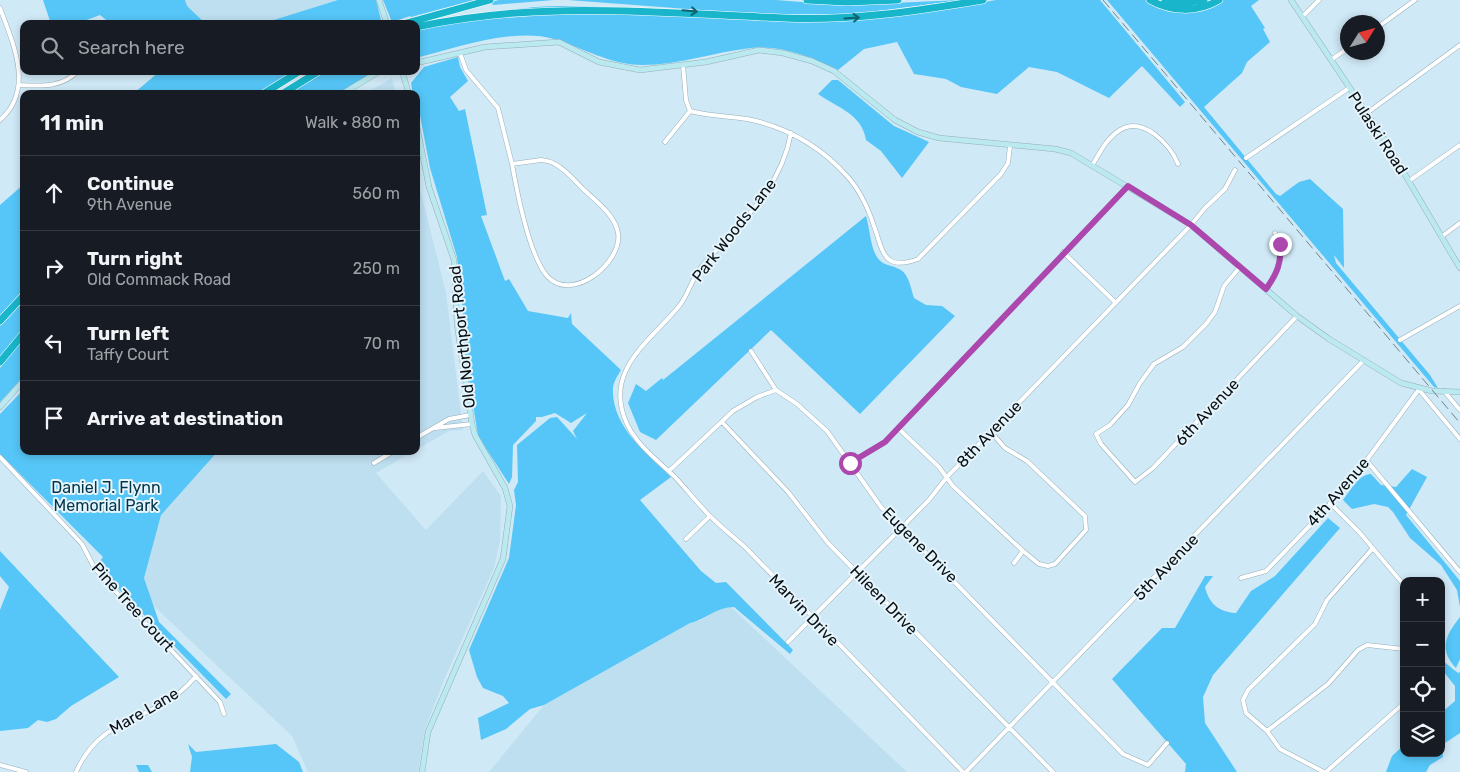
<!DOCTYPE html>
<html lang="en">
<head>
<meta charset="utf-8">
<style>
  body { margin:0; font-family:Rubik,sans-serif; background:#20242c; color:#f1f3f6 }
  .controls { position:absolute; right:15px; bottom:15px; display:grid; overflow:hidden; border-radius:10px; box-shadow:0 2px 8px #0003 }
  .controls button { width:45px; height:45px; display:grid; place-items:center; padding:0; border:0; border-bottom:1px solid #363941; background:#171b24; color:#f1f3f6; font:25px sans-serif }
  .compass { position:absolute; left:1340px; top:15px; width:45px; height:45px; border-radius:50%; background:#171b24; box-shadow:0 2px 8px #0003; rotate:53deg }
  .stop { position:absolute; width:15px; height:15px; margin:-11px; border:4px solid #ac47ad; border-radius:50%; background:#fff }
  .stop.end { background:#ac47ad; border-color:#fff; box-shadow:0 1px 5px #0008 }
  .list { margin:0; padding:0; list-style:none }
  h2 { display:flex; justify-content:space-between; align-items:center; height:65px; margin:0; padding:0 20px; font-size:21px }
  h2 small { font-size:16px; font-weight:400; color:#9ea1a6 }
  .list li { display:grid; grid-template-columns:32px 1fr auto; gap:15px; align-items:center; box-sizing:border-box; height:75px; padding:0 20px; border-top:1px solid #363941 }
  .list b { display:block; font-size:19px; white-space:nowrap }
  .list p { margin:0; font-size:16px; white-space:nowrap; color:#9ea1a6 }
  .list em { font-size:16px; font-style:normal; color:#9ea1a6 }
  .icon { flex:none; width:28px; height:28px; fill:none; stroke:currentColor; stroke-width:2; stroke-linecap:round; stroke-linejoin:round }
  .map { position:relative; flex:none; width:1460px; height:772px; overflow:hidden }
  .search { position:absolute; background:#171b24; box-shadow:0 2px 8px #0003; left:20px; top:20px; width:400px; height:55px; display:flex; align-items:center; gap:12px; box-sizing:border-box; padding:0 18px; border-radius:10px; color:#9ea1a6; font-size:19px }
  .panel { position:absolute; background:#171b24; box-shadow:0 2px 8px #0003; left:20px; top:90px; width:400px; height:365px; border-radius:10px }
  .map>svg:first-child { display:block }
  .built { fill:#bedff0 }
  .green { fill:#55c6f7 }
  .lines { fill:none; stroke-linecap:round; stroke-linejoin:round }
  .street-casing { stroke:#96aeba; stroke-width:5 }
  .secondary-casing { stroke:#96aeba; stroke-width:6 }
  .highway-casing { stroke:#fff; stroke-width:8 }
  .street { stroke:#fff; stroke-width:4 }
  .secondary { stroke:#bae9ef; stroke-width:5 }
  .highway { stroke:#19b5ca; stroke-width:7 }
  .rail { stroke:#73848d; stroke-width:1; stroke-dasharray:10 5; stroke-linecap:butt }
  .oneway { stroke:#10626f }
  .route { stroke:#ac47ad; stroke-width:6 }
  .labels { text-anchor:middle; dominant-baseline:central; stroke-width:4; stroke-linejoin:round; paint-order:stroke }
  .street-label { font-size:16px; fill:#081014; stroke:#e6f4fc }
  .park-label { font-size:16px; fill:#00364a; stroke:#e6f4fc }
</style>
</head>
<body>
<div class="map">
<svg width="1460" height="772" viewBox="0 0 1460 772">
  <rect width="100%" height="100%" fill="#d0e9f6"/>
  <path class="built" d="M176,0H357L314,24H193Z
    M392,78L396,94H364Z
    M416,173L446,293L463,430L449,431L416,450Z
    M215,451H414L376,473L426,530L483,471L501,496L500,541L494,568L444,680L425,729L418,772H308L292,736L106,561Z
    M721,607H731L907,772H489L544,705L690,623L702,620Z"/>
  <path class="green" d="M43,0H185L187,6L206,24H111L100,15L76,24H51Z
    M338,0H376L382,24H261Z
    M383,0H474L411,17L410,16L392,22Z
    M499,0H554L493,5L491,2Z
    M568,0H776L814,3H892L961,0L855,14L768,15Z
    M996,0H1100L1185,102L1180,107L1142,66L1109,98L1057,72L1029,67L997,94L961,87L946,79L914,74L897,42L864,49L838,70C811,57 782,45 751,48C714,52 679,65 642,65C611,65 583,48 554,39C514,27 456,48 416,58V29C467,17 517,5 569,6C636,6 703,19 770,21C845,24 922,13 996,0Z
    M1107,0H1145L1161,8L1194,11L1208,9L1223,0H1259L1251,6L1265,28L1263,29L1270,42L1247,62L1242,73L1204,107L1276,194L1280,196L1299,182L1310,179L1343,209L1344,268L1334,255L1336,263L1430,375L1438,388L1434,387Z
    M458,57L460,67L468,81L450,97L459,111L465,109L487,215L481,216L505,281L509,279L528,311L568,318L571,313L572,324L621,370C618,375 613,383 613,388C611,426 647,454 671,477L640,500L701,571L716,583L726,582L793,650L790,654L734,607C716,607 707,619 690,623L544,705L530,709L506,729L481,740L478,718L509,703L503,696L483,688L477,677L469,650L509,558L516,505L514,490L518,482L517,445L550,418L557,417L577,439L573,431L587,413L571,423L555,413L542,417H536V421L513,445L512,477L509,484L478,436L464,347V325L457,257L430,168L416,94H413L411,83L424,67Z
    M160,71H293L257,94H133Z
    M324,71H375L337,94H288Z
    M832,80H838L894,126L929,142L902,178L881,151L866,140C862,114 838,108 818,94Z
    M24,184V291L0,317V205Z
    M866,216C870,229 870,246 877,257C884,267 891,264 901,270C909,275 911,289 914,298L926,305L942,306L955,316L860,414L771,330L656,440L640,432L628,403L636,384L646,391L662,378L663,380Z
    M24,300V329L0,358V326Z
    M24,337V376L0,402V368Z
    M24,389V451H218L161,515L144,578L159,622L231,694L226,699L96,566L103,557L0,454V414Z
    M1412,469L1427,477L1406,515L1460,581V607L1457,590L1441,565L1410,538L1393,512L1388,507L1374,504L1352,509L1343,500C1350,491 1359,474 1371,474L1381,485L1396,487Z
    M1328,518L1340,528L1213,675L1203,697L1205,723L1237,772H1185L1186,764L1112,679L1162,628H1175L1205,576H1213L1205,587C1209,603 1218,612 1236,613L1251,591L1275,576Z
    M0,551L119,677L71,706L56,719L47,722L38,720L28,728L0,731V610L9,587L0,576Z
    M1460,617V659L1456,668C1438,649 1446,635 1460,617Z
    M1443,661L1458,673L1460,672V733L1442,745L1443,757L1430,765L1426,772H1386L1392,756L1404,745V753H1441V713L1455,701V686L1443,671Z
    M188,744L196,752L276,744L299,762L303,772H190L192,757Z
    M136,765H148L152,772H139Z"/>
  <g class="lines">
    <defs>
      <path id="street" d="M0,8C13,43 35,90 0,120
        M1302,17L1319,0
        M1378,27L1415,0
        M460,53L466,70L498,108L512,164
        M1331,60L1348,48
        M683,65L686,100L690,111C709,116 728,116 747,119C787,127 820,146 847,176C860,190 868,208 874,226C883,251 883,272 918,259L1001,174L1008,163L1010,146
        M20,85C41,86 62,88 78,71
        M1367,113L1460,45
        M791,133C780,192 739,223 702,266C692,278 689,293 680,305C651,341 602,370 627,424C637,445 658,461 675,477C687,490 698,504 710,516C722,528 735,538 747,549L963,772
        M665,142L690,111
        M1246,158L1349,88
        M541,160C559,161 571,177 583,189C596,201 615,215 618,233C623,262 572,304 547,276C529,255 517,192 512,164Z
        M1093,164C1100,152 1107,138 1120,130C1143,116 1170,144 1178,164
        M1409,181L1460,145
        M1441,237L1460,223
        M1063,252L1115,302
        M1240,267L1224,286L1215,312L1206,324L1183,347L1154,364L1140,383L1128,405L1110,425L1096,434L1101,444L1135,482L1153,468L1297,316
        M1266,289C1279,271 1284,255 1275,233
        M1400,340L1460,306
        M751,351L776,390
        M1420,391L1460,439
        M1444,391L1460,410
        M722,422L788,492L828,543L1053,772
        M435,428L472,424
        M898,428L939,467L953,486L1023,551L1039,564L1048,566L1055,564L1086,530L1085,516L1027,461L1005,448L991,432
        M416,438L449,419L470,415
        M0,457L82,544L94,567L102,577L220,702L224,714
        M1367,461L1460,572
        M374,463L394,451
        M850,463L885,442L1128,186
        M669,471L733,411L757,397L776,390L797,404L827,431L881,507L1123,754L1148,765
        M1330,503L1360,533L1404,585
        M686,539L710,516
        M1014,563L1023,551
        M1241,578L1266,571L1318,517L1352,480L1420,388
        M788,642L929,500L947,477L1191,225L1205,208L1225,189L1235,170
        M1267,731L1328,684L1358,650L1367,645L1404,649
        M0,765L26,772
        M1148,765L1167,743
        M76,772C100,719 139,724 179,693C185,688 191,682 196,676
        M966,772L1364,360
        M1324,772L1280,749L1267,731L1246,713L1243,700L1248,690L1315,624L1327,600L1373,548
        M1326,772L1404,703"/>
      <path id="secondary" d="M379,0L387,24
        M1291,0L1384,139L1460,268
        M416,63L485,47L559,42L599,62L640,70L706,62L759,50L783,53L812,61L834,71L895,120L918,132L939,138L1055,149L1071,153L1191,225L1297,316L1329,339L1401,383L1432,391L1460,392
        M402,71L409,94
        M342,94L380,71
        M416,122L429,187L454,260L457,324L472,424L475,435L505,488L510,506L503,559L428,732L422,772
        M0,407L24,380"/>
      <path id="highway" d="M807,0L847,2L898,0
        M1150,0C1171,12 1197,13 1219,0
        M1165,0L1184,3L1204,0
        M403,24L490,0
        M416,27C542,0 656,13 784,18C851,21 917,11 983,0
        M263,94L300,71
        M282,94L319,71
        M0,321L24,295
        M0,362L24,333"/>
    </defs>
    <use href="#street" class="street-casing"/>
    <use href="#secondary" class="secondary-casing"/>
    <use href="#highway" class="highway-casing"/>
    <use href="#street" class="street"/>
    <use href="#secondary" class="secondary"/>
    <use href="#highway" class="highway"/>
    <path class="rail" d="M1103,0L1460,423"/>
  </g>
  <defs><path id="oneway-shaft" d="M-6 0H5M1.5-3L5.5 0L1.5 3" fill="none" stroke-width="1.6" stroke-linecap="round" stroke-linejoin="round" transform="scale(1.25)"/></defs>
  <g class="oneway">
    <use href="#oneway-shaft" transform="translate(690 11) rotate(5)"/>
    <use href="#oneway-shaft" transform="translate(852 18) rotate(-4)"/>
  </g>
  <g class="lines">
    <path class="route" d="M850,463L885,442L1128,186L1191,225L1266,289C1277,274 1282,262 1280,244"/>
  </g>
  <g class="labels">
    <g class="street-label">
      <text transform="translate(1378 133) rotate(57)">Pulaski Road</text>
      <text transform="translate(734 230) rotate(-52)">Park Woods Lane</text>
      <text transform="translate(462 337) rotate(-96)">Old Northport Road</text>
      <text transform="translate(1207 412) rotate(-47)">6th Avenue</text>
      <text transform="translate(989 434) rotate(-46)">8th Avenue</text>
      <text transform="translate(1338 492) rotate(-49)">4th Avenue</text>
      <text transform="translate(920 545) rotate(45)">Eugene Drive</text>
      <text transform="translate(1166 567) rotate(-46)">5th Avenue</text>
      <text transform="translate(884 600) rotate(46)">Hileen Drive</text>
      <text transform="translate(133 607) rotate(48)">Pine Tree Court</text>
      <text transform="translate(804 610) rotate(46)">Marvin Drive</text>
      <text transform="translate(144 711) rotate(-30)">Mare Lane</text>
    </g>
    <g class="park-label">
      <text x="106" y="487">Daniel J. Flynn<tspan x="106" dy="18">Memorial Park</tspan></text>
    </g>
  </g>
</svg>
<div class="controls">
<button>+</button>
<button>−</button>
<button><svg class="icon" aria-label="locate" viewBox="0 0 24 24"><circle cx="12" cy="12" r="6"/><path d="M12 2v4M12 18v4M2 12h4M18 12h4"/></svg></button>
<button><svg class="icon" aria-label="layers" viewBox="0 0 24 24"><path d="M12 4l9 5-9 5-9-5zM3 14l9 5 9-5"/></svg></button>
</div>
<svg class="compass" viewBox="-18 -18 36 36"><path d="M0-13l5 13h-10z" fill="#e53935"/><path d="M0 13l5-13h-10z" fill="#9ea1a6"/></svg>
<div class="stop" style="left:850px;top:463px"></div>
<div class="stop end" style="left:1280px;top:244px"></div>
<div class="search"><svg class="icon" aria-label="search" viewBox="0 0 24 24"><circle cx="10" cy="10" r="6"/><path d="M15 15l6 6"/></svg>Search here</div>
<section class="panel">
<h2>11 min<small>Walk · 880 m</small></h2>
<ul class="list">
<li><svg class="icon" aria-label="ahead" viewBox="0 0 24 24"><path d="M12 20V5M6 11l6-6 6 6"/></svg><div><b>Continue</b><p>9th Avenue</p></div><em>560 m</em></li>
<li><svg class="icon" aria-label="right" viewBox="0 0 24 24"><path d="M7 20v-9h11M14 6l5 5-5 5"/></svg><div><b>Turn right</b><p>Old Commack Road</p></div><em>250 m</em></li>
<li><svg class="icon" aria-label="left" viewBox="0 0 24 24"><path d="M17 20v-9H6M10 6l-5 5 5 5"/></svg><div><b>Turn left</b><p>Taffy Court</p></div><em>70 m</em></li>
<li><svg class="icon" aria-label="arrive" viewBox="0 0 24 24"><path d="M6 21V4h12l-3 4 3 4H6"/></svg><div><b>Arrive at destination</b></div></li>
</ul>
</section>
</div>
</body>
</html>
